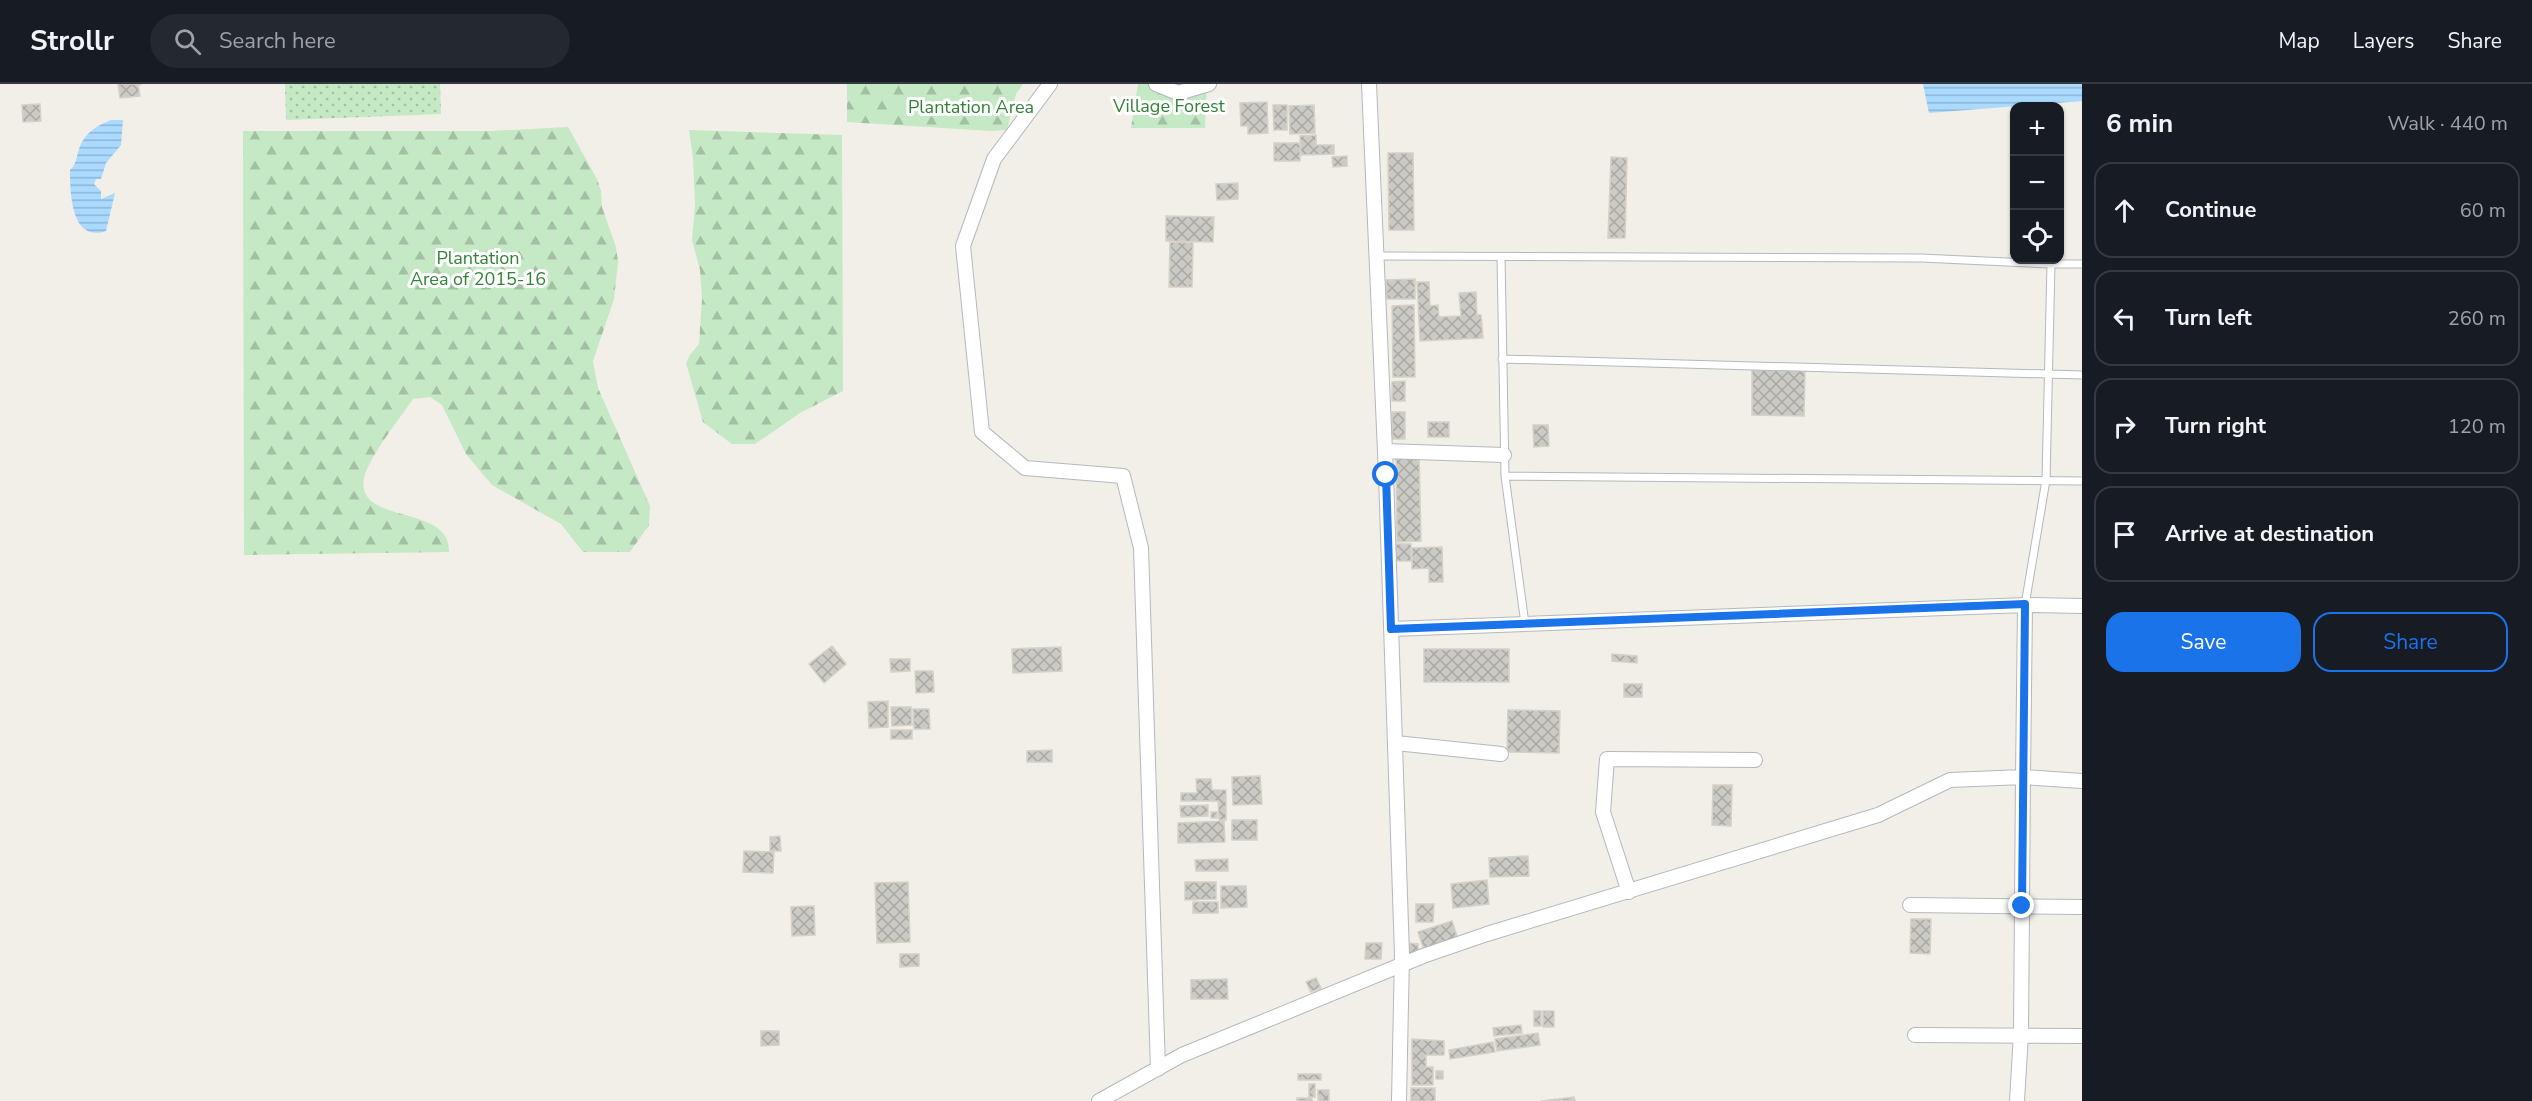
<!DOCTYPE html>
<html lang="en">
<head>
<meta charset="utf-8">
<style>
  body { margin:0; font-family:"Nunito Sans",sans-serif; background:#242831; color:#f1f3f6 }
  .controls { position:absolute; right:18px; top:18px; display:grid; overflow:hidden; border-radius:12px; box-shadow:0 2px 4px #0004 }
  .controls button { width:54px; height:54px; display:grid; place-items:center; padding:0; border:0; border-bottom:2px solid #363941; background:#171b24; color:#f1f3f6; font:30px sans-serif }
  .stop { position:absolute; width:18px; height:18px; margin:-14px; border:4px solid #1a73e8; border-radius:50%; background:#fff }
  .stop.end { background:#1a73e8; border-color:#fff; box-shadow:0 2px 6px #0008 }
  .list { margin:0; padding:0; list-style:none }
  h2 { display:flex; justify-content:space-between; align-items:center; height:78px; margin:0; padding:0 24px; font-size:26px }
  h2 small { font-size:20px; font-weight:400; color:#9ea1a6 }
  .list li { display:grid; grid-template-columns:39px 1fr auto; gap:18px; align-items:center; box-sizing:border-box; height:96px; margin:0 12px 12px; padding:0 12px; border:2px solid #363941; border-radius:18px }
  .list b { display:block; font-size:22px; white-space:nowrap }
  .list em { font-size:20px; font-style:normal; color:#9ea1a6 }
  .actions { display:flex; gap:12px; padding:18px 24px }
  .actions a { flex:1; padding:14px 0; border:2px solid #1a73e8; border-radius:18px; text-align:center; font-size:21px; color:#1a73e8 }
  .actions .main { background:#1a73e8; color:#fff }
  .icon { flex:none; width:33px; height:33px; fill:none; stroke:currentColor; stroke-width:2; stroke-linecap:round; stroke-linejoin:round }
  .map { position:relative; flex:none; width:2082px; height:1017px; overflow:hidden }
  header { display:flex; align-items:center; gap:36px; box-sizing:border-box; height:84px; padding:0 30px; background:#171b24; border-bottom:2px solid #363941 }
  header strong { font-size:28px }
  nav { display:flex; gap:33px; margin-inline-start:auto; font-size:21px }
  .search { width:420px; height:54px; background:#242831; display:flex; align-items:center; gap:15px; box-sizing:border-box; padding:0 21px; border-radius:33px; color:#9ea1a6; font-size:22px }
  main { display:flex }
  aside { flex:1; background:#171b24 }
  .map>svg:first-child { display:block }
  .forest { fill:url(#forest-firs) }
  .park { fill:url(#park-dots) }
  .water { fill:url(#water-rules) }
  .building { fill:url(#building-cross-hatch); stroke:#d6d1c6; stroke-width:1.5 }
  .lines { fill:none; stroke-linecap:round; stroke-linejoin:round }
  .lane-casing { stroke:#b5b8bc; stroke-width:9 }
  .street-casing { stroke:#b5b8bc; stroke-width:16 }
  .lane { stroke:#fff; stroke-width:7 }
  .street { stroke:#fff; stroke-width:14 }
  .route { stroke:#1a73e8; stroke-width:8 }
  .labels { text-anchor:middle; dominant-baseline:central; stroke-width:6; stroke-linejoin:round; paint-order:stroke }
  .park-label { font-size:18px; fill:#348238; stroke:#fff }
</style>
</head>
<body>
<header>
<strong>Strollr</strong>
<div class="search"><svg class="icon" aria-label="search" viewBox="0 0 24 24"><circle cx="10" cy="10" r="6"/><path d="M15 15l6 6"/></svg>Search here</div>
<nav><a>Map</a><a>Layers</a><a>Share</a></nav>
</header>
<main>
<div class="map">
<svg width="2082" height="1017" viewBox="0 0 2082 1017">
  <defs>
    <pattern id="forest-firs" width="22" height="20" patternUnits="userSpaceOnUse" patternTransform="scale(1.5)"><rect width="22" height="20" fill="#c5e8c5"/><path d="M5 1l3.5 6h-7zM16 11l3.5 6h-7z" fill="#a3c0a4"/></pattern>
    <pattern id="park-dots" width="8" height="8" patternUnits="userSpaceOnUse" patternTransform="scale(1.5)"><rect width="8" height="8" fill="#c5e8c5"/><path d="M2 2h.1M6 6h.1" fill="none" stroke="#a3c0a4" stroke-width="1.8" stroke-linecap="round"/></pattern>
    <pattern id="water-rules" width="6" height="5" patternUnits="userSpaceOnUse" patternTransform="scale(1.5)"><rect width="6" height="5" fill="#aadaff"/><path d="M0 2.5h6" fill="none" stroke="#8eb4d2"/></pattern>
    <pattern id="building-cross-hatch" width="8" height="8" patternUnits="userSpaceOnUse" patternTransform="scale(1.5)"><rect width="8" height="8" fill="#cccac5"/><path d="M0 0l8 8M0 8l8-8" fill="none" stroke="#a9a8a4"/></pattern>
  </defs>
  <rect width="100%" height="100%" fill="#f1efe8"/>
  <path class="forest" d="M847,0H1023L1016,10L1007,46L991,47L847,38Z
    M1138,0H1207L1205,44H1131Z
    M568,43L597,95L601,107L602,123L616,163L618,178L614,215L593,277L598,304L650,422L649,441L630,468H583L561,440L492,401L466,370L442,321L430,313L413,315C400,334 369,373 364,394C355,442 451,419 449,468L244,471L243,47H492Z
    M689,46L842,51L843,307L800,329L755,360H732L703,338L686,279L690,271L699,260L702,215L700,186L692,156L695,122L693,74Z"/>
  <path class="park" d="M285,0H440L441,30L286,36Z"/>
  <path class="water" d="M1923,0H2082V17L1929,29Z
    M111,36H123L121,61L106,79L101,95H96L94,100L101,107V115L115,109L106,147C71,159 70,109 70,86C78,79 76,70 81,60C87,47 99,41 111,36Z"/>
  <path class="building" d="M118,0H142L138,1L140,12L120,14Z
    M1267,18L1268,49L1248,50V42H1241L1240,19Z
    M40,20L41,37L23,38L22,21Z
    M1273,21H1287V46H1274Z
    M1314,21L1315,49L1290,50L1289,22Z
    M1316,51V61H1334V70L1301,71L1300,52Z
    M1274,59H1300V77H1274Z
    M1388,69H1413L1414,146H1389Z
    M1347,72V82L1333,83L1332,73Z
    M1611,73L1627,74L1625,154H1608Z
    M1238,99V115L1217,116L1216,100Z
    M1166,132L1214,133L1213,158L1166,157Z
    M1170,158L1193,159L1192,203H1169Z
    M1415,195V215H1387L1386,196Z
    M1417,198H1429L1430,222L1438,221L1439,233L1461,232L1459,209L1476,208L1477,231H1481L1483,254L1420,257Z
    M1414,221L1415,293H1393L1392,222Z
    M1752,286L1805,287L1804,332L1752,331Z
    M1405,297V317H1392V298Z
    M1392,328H1405V355H1392Z
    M1428,338H1449V353H1428Z
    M1533,341H1548L1549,362L1534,363Z
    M1396,371H1419L1421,457L1397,458Z
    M1396,460H1411V477H1396Z
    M1442,463L1443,498H1429V484L1412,485V464Z
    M832,562L846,580L824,599L809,580Z
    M1061,563L1062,587L1013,589L1012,565Z
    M1424,565H1509V598H1424Z
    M1612,570L1637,572V579L1612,577Z
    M890,575H910V587L891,588Z
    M915,587H933L934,608L916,609Z
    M1624,600H1642V613H1624Z
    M888,617V643L869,644L868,618Z
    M891,623H911L912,641L892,642Z
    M913,625H929L930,645H914Z
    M1508,626L1560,627L1559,669L1507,668Z
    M891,646H912V655H891Z
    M1052,666V678H1027V667Z
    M1260,692L1262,720L1233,721L1232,693Z
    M1196,695H1211L1212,706H1226V736H1219L1218,717H1181V709H1197Z
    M1713,701H1732L1731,742L1712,741Z
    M1208,721V732L1181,733L1180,722Z
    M1211,728H1217V734H1211Z
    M1232,736H1257V756H1232Z
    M1224,737L1225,758L1178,759V739Z
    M780,752L781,767H770V753Z
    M744,767L774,768L773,789L743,788Z
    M1528,772L1529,792L1490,793L1489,774Z
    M1228,775V787H1196L1195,776Z
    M1487,796L1489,820L1453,824L1451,800Z
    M908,798L910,858L877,859L875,799Z
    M1185,798H1216V815L1185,816Z
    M1221,802H1246L1247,823L1221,824Z
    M1193,818H1218V829H1193Z
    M1416,820H1434L1433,838H1416Z
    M814,822L815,851L792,852L791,823Z
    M1911,835H1931L1930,870L1910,869Z
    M1452,837L1458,855L1424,866L1418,848Z
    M1366,859H1382L1381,875H1365Z
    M1409,859L1418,860V871L1408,870Z
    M900,870H919V882L900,883Z
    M1316,894L1321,904L1311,908L1306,898Z
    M1227,895L1228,915H1191V896Z
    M1534,927H1541V942H1534Z
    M1543,927H1554V943H1543Z
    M1521,941L1522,949L1494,952L1493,944Z
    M761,947H779V961L761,962Z
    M1538,949L1540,961L1497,967L1495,955Z
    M1412,955L1444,957V971H1426V983H1433V1001H1412Z
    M1493,958L1495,968L1450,975L1449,966Z
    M1436,987H1443V995H1436Z
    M1298,990H1321V996H1298Z
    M1309,1000H1315V1013H1309Z
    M1411,1004H1435V1017H1411Z
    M1318,1006H1329V1017H1318Z
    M1574,1013L1575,1017H1541Z
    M1297,1014H1312V1017H1297Z"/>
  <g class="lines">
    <defs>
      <path id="lane" d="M1376,172L1921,174L2051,180L2046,396L2025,521
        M1501,173L1505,392L1525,540
        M2051,180H2082
        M1502,275L2082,291
        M1505,392L2082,397"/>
      <path id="street" d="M1050,0L994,75L963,162L982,348L1025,384L1123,392L1141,464L1158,985
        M1156,0L1178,9L1209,0
        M1369,0L1386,391L1402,871L1399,1017
        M1385,367L1504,371
        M1391,545L2025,521L2082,522
        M1396,659L1501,670
        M1629,808L1603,728L1607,675L1755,676
        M1910,821L2082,823
        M1915,951L2082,952
        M1099,1017L1182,971L1423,872L1487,850L1878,731L1950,696L2023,693L2025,521
        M2017,1017L2021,950L2023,693L2082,697"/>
    </defs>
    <use href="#lane" class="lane-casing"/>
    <use href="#street" class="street-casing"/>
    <use href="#lane" class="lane"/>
    <use href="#street" class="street"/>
  </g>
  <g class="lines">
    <path class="route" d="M1386,391L1391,545L2025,520L2022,822"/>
  </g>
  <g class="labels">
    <g class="park-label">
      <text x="1169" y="22">Village Forest</text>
      <text x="971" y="23">Plantation Area</text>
      <text x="478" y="174">Plantation<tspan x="478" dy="21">Area of 2015-16</tspan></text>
    </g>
  </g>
</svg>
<div class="controls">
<button>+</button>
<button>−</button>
<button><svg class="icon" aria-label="locate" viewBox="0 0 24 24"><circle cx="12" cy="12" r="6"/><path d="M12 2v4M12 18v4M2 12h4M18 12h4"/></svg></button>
</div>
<div class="stop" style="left:1386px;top:391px"></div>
<div class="stop end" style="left:2022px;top:822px"></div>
</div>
<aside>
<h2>6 min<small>Walk · 440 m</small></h2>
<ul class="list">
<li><svg class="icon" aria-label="ahead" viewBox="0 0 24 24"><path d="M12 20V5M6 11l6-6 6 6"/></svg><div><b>Continue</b></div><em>60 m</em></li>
<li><svg class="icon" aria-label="left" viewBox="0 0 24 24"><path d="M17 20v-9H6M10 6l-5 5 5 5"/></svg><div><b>Turn left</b></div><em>260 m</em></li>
<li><svg class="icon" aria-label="right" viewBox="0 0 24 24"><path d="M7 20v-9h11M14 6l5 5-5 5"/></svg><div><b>Turn right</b></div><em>120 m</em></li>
<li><svg class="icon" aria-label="arrive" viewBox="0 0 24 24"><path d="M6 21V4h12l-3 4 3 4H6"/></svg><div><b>Arrive at destination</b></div></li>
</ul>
<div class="actions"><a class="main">Save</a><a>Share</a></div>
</aside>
</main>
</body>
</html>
